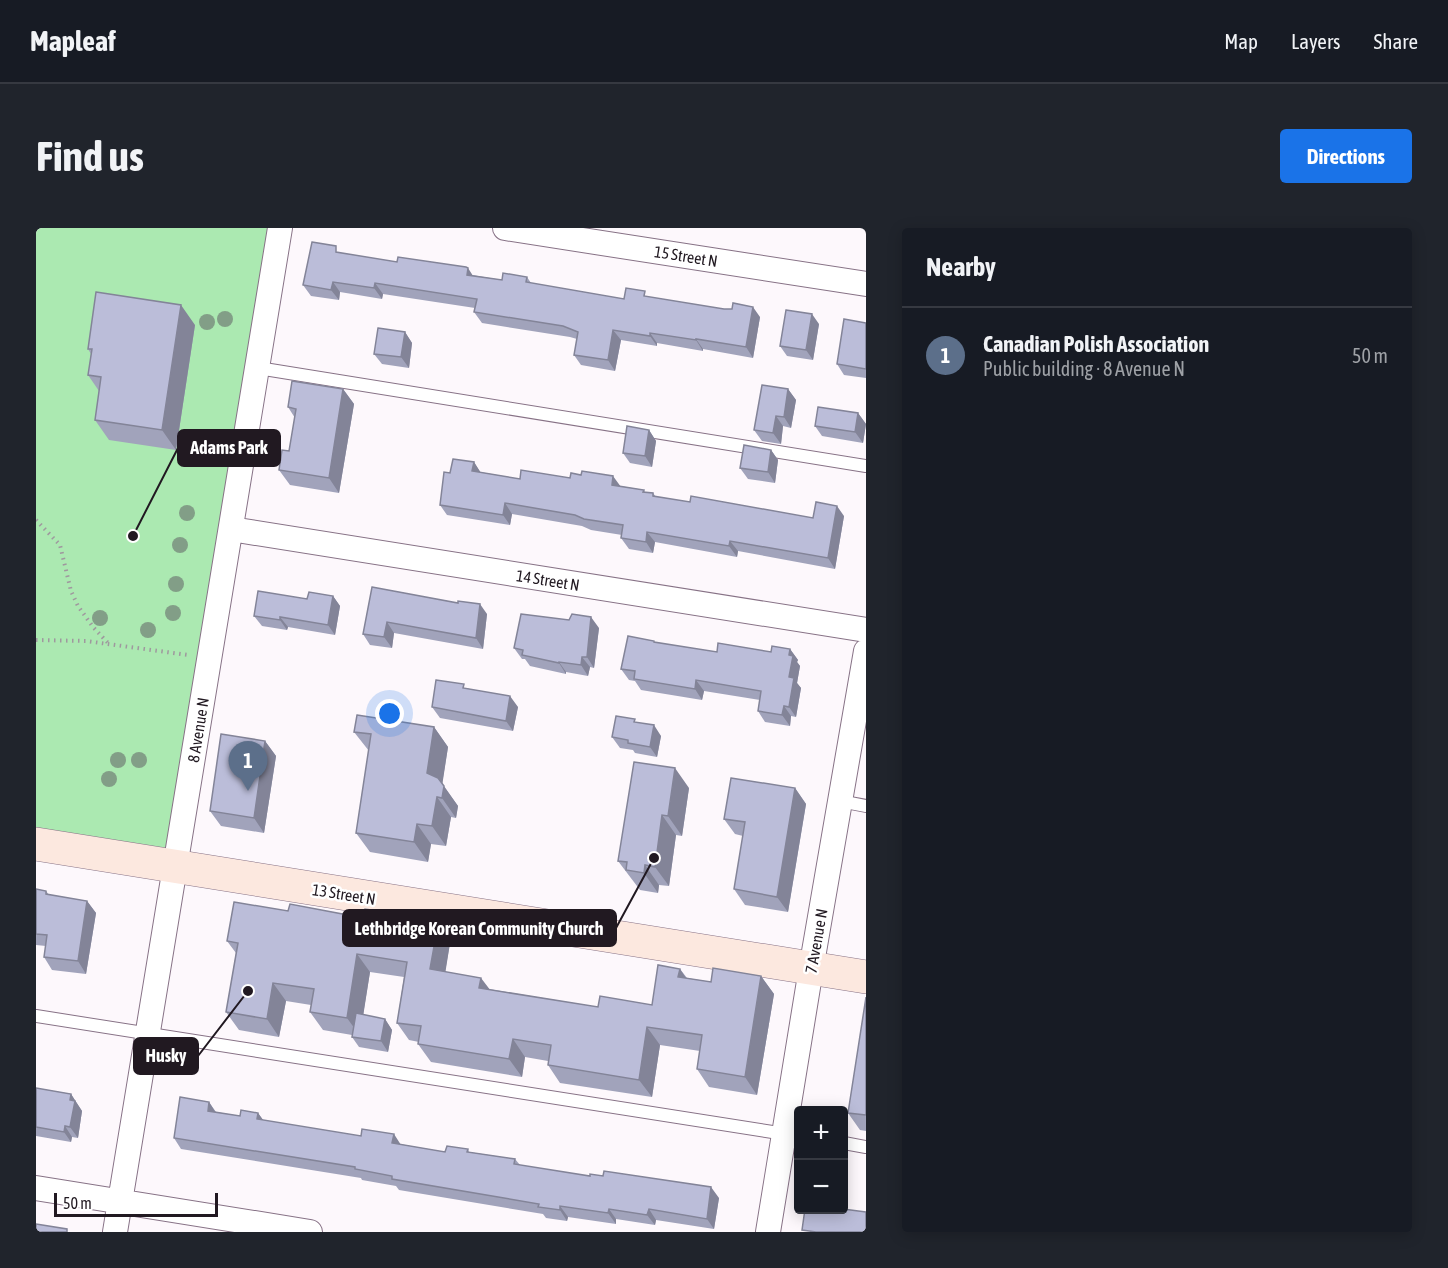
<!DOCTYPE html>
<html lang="en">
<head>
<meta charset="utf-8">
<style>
  body { margin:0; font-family:"Asap Condensed",sans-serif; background:#20242c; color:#f1f3f6 }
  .controls { position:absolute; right:18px; bottom:18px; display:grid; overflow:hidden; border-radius:6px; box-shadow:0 3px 15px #0003 }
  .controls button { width:54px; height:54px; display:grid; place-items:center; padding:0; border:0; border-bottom:2px solid #363941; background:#171b24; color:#f1f3f6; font:30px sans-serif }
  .scale { position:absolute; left:18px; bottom:15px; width:164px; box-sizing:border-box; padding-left:6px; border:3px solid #211921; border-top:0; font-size:16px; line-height:21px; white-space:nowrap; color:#211921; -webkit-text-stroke:4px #fff; paint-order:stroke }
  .you { position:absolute; left:354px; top:486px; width:21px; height:21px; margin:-15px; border:4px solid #fff; border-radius:50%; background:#1a73e8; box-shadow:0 0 0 9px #1a73e833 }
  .badge { display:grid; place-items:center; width:39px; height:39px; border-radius:50%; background:#1a73e8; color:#fff; font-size:20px; font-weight:700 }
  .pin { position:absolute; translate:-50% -50px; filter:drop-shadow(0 2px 3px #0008) }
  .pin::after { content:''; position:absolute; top:32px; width:21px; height:18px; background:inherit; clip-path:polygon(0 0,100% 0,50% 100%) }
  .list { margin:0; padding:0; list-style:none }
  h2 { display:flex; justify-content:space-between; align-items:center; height:78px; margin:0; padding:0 24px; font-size:26px }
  h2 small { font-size:20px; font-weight:400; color:#9ea1a6 }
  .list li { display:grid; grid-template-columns:39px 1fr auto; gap:18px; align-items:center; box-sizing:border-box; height:96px; padding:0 24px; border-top:2px solid #363941 }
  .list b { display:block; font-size:22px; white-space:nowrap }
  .list p { margin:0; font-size:20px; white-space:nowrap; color:#9ea1a6 }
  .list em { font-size:20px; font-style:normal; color:#9ea1a6 }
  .map { position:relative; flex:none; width:830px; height:1004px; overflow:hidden; border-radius:6px }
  header { display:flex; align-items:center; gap:36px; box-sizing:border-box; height:84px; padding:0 30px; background:#171b24; border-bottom:2px solid #363941 }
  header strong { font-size:28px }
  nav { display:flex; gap:33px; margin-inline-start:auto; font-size:21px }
  .intro { display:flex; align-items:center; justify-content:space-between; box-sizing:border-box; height:144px; padding:0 36px }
  h1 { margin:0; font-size:42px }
  .button { padding:15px 27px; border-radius:6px; background:#1a73e8; color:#fff; font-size:21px; font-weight:700 }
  main { display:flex; gap:36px; padding:0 36px }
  aside { flex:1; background:#171b24; border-radius:6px; box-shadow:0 3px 15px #0003 }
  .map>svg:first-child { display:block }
  .green { fill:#abe9b1 }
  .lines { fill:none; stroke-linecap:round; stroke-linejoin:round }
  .lane-casing { stroke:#877286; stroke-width:14 }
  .street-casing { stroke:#877286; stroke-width:26 }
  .secondary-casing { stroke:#877286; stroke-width:34 }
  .path { stroke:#9f989e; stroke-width:4; stroke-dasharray:1.5 4.5; stroke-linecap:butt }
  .lane { stroke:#fff; stroke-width:12 }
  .street { stroke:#fff; stroke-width:24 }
  .secondary { stroke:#fce8df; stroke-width:33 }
  .tree { fill:#829e87 }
  .wall { fill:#a1a3bb }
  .shaded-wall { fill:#838498 }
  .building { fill:#bbbdd9; stroke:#838498; stroke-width:1.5 }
  .labels { text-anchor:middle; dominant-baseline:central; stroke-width:5; stroke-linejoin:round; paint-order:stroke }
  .street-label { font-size:16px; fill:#211921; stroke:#fff }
  .leader { fill:none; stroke:#211921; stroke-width:2 }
  .callout-dot { fill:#211921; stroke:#fff; stroke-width:2 }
  .callout { fill:#211921; stroke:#211921; stroke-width:2 }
  .callout-label { font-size:18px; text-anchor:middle; font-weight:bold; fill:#fff }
</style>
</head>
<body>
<header>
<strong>Mapleaf</strong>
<nav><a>Map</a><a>Layers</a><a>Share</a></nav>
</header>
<div class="intro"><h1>Find us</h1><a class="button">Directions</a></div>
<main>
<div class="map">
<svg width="830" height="1004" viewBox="0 0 830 1004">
  <rect width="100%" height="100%" fill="#fdf8fc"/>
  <path class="green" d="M0,0H244L139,638L0,616Z"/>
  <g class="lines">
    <defs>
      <path id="lane" d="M222,140L830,238
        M804,573L830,578
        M0,788L762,908
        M808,915L830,919"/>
      <path id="street" d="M469,0L830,56
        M195,301L830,402
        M0,960L274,1004
        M79,1004L244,0
        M732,1004L775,741L830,423"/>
      <path id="secondary" d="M0,616L830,749"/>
    </defs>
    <use href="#lane" class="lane-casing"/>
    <use href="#street" class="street-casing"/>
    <use href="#secondary" class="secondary-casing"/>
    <path class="path" d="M0,292L24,317L35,363L42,378L57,399L73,416
      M0,412L50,413L152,427"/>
    <use href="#lane" class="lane"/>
    <use href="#street" class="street"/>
    <use href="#secondary" class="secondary"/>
  </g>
  <g class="tree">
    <circle cx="189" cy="91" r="8"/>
    <circle cx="171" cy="94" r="8"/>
    <circle cx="159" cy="231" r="8"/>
    <circle cx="151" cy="285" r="8"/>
    <circle cx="144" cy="317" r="8"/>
    <circle cx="140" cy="356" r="8"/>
    <circle cx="137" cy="385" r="8"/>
    <circle cx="64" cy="390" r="8"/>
    <circle cx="112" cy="402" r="8"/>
    <circle cx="82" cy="532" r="8"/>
    <circle cx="103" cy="532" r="8"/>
    <circle cx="73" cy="551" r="8"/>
  </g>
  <path class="wall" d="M305,25L466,52L491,49L495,55L588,71L613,69L724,89L717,130L667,121V123L621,115V118L585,112L579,143L545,137L538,127L541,111L534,109L446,95L438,84L439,80L347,66L346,71L304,64L303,72L275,68L267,57Z
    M830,95V150L808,147L801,136Z
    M783,96L777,132L751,128L744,118Z
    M159,97L140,222L73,212L59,192L63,163L52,147L55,126L52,121Z
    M369,104L376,115L373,140L346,136L338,126Z
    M307,161L318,176L303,265L254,257L243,242L253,223L259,190L252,179Z
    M752,161L760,172L755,200L747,198L745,216L726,213L718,202Z
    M822,185L830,196L827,215L786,208L779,198Z
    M613,202L620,213L616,239L594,235L587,225Z
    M735,222L742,232L739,255L712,251L704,240Z
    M438,234L444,244L484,251L584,258L608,262L609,264L617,265L620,269L654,274L777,290L808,288L799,341L702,323L701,329L619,314L617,325L593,321L585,310L586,307L555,302L546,298L476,286L474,297L411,287L404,277L414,245Z
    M336,359L451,386L447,421L358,405L356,420L334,417L327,406Z
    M297,368L304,378L299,407L252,399L251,402L226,398L218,388L271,371Z
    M563,400L558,440L554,439L552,448L530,444V446L494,438L489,431H486L478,420Z
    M620,415L681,424H735L754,421L762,432L761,434L764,438L761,455L765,460L760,489L755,488L754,498L729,494L722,483L724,472L668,463L666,472L605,462L599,453L593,452L585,441Z
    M431,460L482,479L477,503L404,490L396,479Z
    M601,494L625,508L621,529L599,525L597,522L584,520L576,509Z
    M398,499L412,519L406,556L422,578L420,590L415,589L410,618L395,616L392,634L334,624L320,605L333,523L318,504Z
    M229,513L240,528L228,605L185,598L174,583Z
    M653,560L646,608L640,607L633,658L623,657L622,665L604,662L582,633Z
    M759,560L770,576L752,684L709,677L698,661L707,608L699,606L688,591Z
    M0,661L10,663L13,667L51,673L60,685L50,746L16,742L8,729L10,718L0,717Z
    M252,683L328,690L403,691L415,709L409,744L453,761L562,779L616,777L644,741L651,750L675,754L725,748L738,766L721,867L673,859L661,841L664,823L624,817L616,869L524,855L512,837V833L489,829L486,849L395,834L382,816L383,814L373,812L361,795L368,749L334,744L327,787L349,791L356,802L352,824L323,819L316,809V807L287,802L274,784L275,777L250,773L243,809L203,802L190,784L200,725L191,713Z
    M830,769V903L824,902L812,885Z
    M0,860L35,866L42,877L46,883L42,910L36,909L35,914L0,908Z
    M173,874L180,884L204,888L222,885L227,892L409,924L432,921L433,924L479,931L484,937L683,970L678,1001L620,992L619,997L580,991V996L532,989L531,993L510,990L507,986L363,962L360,958L326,952L325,950L145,921L138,910Z"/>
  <path class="shaded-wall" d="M432,40L439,51L431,47Z
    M297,54L304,64L303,72L295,62Z
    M339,55L347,66L346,71L338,60Z
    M145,77L159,97L140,222L126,202Z
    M717,79L724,89L717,130L710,119Z
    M776,86L783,96L777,132L770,122Z
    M577,102L585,112L579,143L572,132Z
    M369,104L376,115L373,140L365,129Z
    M614,105L621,115V118L614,108Z
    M660,111L667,121V123L660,112Z
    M307,161L318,176L303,265L293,250Z
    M752,161L760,172L755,200L748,189Z
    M822,185L830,196L827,215L819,204Z
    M740,188L747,198L745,216L737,205Z
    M613,202L620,213L616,239L609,228Z
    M735,222L742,232L739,255L732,244Z
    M438,234L445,245L436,243Z
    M577,248L585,259L576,257Z
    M469,275L476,286L474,297L467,287Z
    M801,278L808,288L799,341L792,330Z
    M611,304L619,314L617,325L610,314Z
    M694,313L702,323L701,329L693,318Z
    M297,368L304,378L299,407L292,397Z
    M444,376L451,386L447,421L440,410Z
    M244,389L252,399L251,402L244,392Z
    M555,389L563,400L558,440L551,429Z
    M351,394L358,405L356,420L348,409Z
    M754,421L762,432L761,434L764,438L761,455L765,460L760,489L753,479V427Z
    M546,429L554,439L552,448L545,437Z
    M523,434L530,444V446L523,435Z
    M660,452L668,463L666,472L659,461Z
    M474,468L482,479L477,503L470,493Z
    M748,478L755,488L754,498L746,487Z
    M618,497L625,508L621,529L614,519Z
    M398,499L412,519L405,565L391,545Z
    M229,513L240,528L228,605L218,590Z
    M639,540L653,560L646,608L632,588Z
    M408,558L422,578L420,590L406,570Z
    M759,560L770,576L752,684L741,669Z
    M401,569L415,589L410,618L396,598Z
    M626,587L640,607L633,658L619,639Z
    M381,596L395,616L392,634L378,614Z
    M609,637L623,657L622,665L608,645Z
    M51,673L60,685L50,746L42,733Z
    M403,691L415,709L407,759L394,741Z
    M321,726L334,744L324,808L311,790Z
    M644,741L656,759L642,749Z
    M725,748L738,766L721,867L709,849Z
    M445,750L458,767L443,760Z
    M237,755L250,773L243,809L231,791Z
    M349,791L356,802L352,824L345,813Z
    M611,799L624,817L616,869L603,852Z
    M477,811L489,829L486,849L473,831Z
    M35,866L46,883L42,910L34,899V872Z
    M173,874L180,885L172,883Z
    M222,885L230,896L221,891Z
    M29,898L36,909L35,914L28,904Z
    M358,906L365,917L356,915Z
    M675,959L683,970L678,1001L671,991Z
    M524,978L532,989L531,993L524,982Z
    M573,981L580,991V996L572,985Z
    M613,981L620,992L619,997L611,987Z"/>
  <path class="building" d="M276,14L300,18V24L361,34L362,29L430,39L432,40L431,47L466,52L467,45L491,49L490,54L588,71L590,60L609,63L608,68L688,81H696L697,75L717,79L710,119L660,111V112L614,105V108L577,102L572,132L538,127L542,104L527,98L438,84L441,71L339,55L338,60L297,54L295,62L267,57Z
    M60,64L145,77L126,202L59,192L65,149L52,147L56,121H52Z
    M750,82L776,86L770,122L744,118Z
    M808,91L830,95V141L801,136Z
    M342,100L369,104L365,129L338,126Z
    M256,153L307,161L293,250L243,242L246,222L253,223L260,181L252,179Z
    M726,157L752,161L748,189L740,188L737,205L718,202Z
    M782,179L822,185L819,204L779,198Z
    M591,198L613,202L609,228L587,225Z
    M708,217L735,222L732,244L704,240Z
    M417,231L438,234L436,243L484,251L485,242L534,250L535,245L545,247L546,243L577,248L576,257L608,262L607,264L617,265V268L654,274L655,268L777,290L780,274L801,278L792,330L694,313L693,318L611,304L610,314L585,310L587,297L548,291L539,287L469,275L467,287L404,277L408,244L414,245Z
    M336,359L422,375V373L444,376L440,410L351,394L348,409L327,406Z
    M222,363L271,371L273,364L297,368L292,397L244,389V392L218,388Z
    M485,386L533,392L536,386L555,389L551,429H546L545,437L523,434V435L486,427L487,422L478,420Z
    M592,408L618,413V414L681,424L682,415L735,424L736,418L754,421L753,427L757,428L753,449L758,450L753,479L748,478L746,487L722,483L725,463L660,452L659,461L598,451L599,443L585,441Z
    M400,452L428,456L427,460L474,468L470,493L396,479Z
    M321,487L398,499L391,545L402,550L408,558L406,570L401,569L396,598L381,596L378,614L320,605L335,506L318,504Z
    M580,488L599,491L598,494L618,497L614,519L592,515V512L576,509Z
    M185,506L229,513L218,590L174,583Z
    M598,534L639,540L632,588L626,587L619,639L609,637L608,645L590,642L591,634L582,633Z
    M695,550L759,560L741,669L698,661L709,594L688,591Z
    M0,661L10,663V666L51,673L42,733L8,729L11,707L0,706Z
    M198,674L252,683L254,676L328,690L329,681L403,691L394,741L445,750L443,760L562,779L564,768L616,777L622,737L644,741L642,749L675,754L677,740L725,748L709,849L661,841L666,807L611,799L603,852L512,837L515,817L477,811L473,831L382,816L385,798L361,795L371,734L321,726L311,790L274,784L278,761L237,755L231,791L190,784L202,715L191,713Z
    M830,769V887L812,885Z
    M320,785L349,791L345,813L316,809Z
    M0,860L35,866L34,872L39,873L34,899L29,898L28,904L0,899Z
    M144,869L173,874L172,883L204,888L205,882L222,885L221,891L325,908L326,901L358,906L356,915L409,924L411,918L432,921L431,924L479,931L478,936L554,948V946L567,948L568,943L675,959L671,991L613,981L611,987L573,981L572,985L524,978V982L502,979L503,976L356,951V948L319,941V939L138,910Z
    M769,981H807L830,984V1004H780L766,1002Z
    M0,996L31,1001V1004H0Z"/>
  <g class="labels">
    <g class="street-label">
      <text transform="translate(650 28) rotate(9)">15 Street N</text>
      <text transform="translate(512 352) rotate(9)">14 Street N</text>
      <text transform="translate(162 502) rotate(-81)">8 Avenue N</text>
      <text transform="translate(308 666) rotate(9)">13 Street N</text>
      <text transform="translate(780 713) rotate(-80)">7 Avenue N</text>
    </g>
  </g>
  <path class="leader" d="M97 308L142 220M618 630L580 700M212 763L162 828"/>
  <g class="callout-dot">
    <circle cx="97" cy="308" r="6"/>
    <circle cx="618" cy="630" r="6"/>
    <circle cx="212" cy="763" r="6"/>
  </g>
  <g class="callout">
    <rect x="142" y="202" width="102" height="36" rx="6"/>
    <rect x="307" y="682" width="273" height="36" rx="6"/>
    <rect x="98" y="810" width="64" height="36" rx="6"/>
  </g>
  <g class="callout-label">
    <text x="193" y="226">Adams Park</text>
    <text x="443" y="707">Lethbridge Korean Community Church</text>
    <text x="130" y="834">Husky</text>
  </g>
</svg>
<div class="controls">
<button>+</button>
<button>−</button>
</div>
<div class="scale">50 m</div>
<div class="you"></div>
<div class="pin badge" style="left:212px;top:563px;background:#5c6f8a">1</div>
</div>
<aside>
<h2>Nearby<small></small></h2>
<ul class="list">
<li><span class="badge" style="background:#5c6f8a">1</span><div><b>Canadian Polish Association</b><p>Public building · 8 Avenue N</p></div><em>50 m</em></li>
</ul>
</aside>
</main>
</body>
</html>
